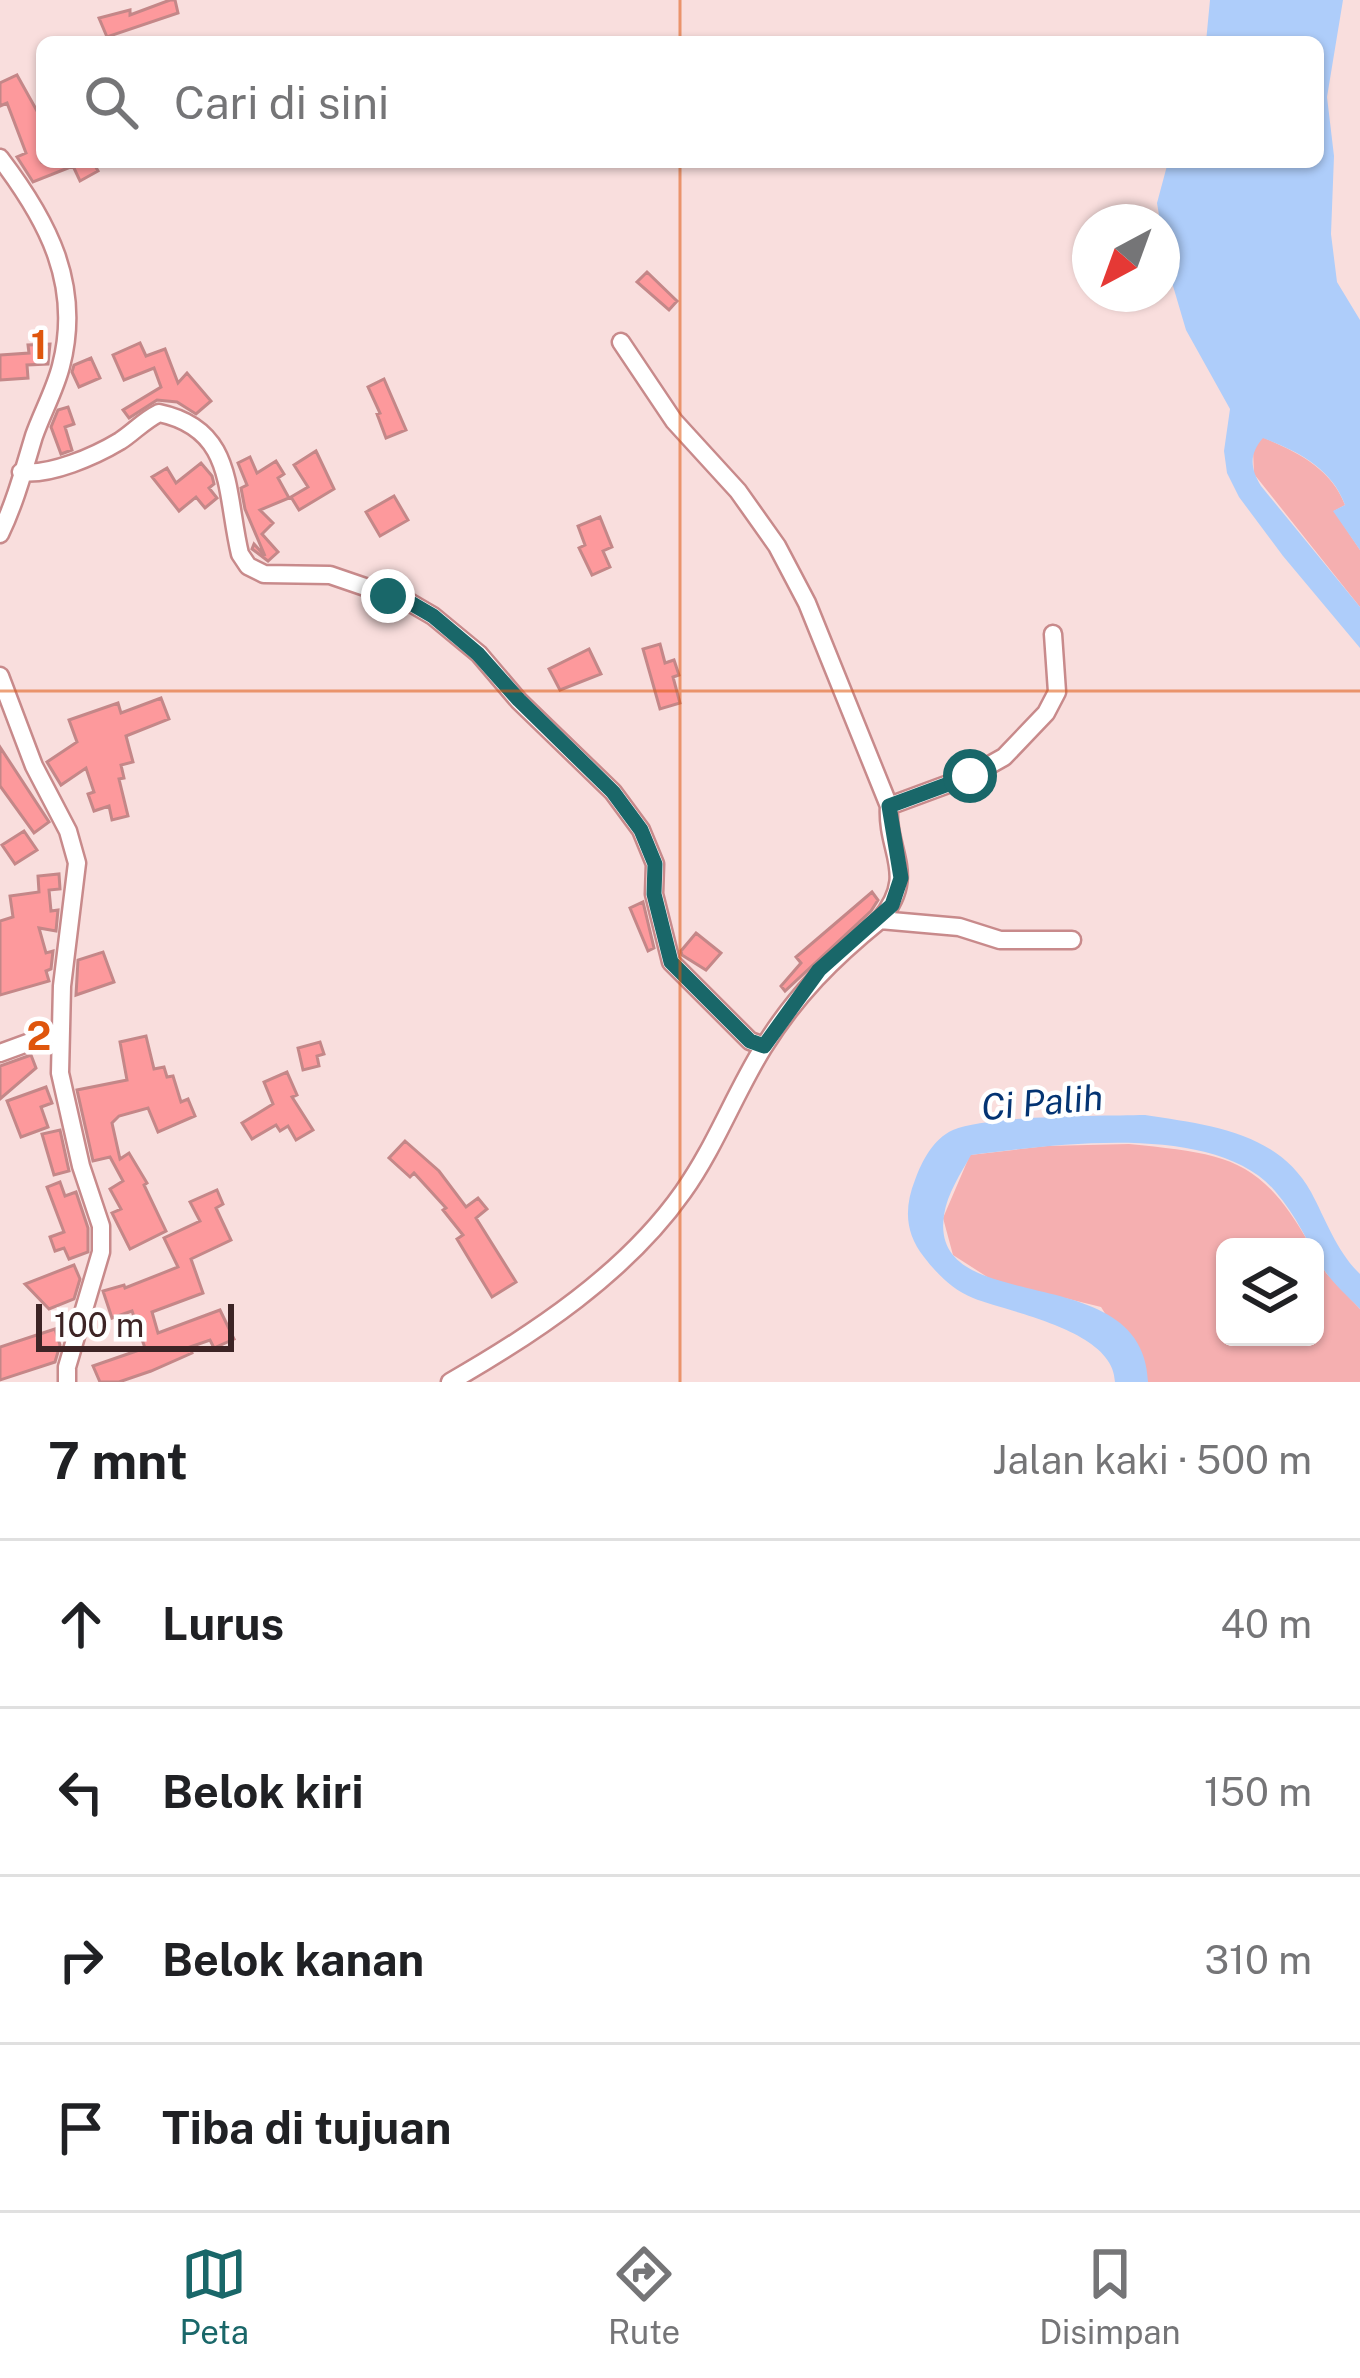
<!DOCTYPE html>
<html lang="id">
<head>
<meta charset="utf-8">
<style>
  body { margin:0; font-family:"Public Sans",sans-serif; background:#f2f2f2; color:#202124 }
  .controls { position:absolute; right:36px; bottom:36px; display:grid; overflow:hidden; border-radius:18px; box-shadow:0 3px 9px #0004 }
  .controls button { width:108px; height:108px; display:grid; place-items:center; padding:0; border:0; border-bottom:3px solid #e0e0e0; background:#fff; color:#202124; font:60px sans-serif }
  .compass { position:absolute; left:1072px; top:204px; width:108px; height:108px; border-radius:50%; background:#fff; box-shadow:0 3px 9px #0004; rotate:221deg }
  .scale { position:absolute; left:36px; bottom:30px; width:198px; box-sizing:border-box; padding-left:12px; border:6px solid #3d2425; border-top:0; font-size:33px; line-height:42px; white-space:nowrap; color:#3d2425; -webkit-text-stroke:9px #fff; paint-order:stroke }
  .stop { position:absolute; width:36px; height:36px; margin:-27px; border:9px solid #196769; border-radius:50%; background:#fff }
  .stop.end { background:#196769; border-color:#fff; box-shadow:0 3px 12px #0008 }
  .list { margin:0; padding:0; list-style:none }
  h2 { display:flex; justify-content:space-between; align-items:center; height:156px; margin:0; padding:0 48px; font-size:51px }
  h2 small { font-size:39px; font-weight:400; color:#757577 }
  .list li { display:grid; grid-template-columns:78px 1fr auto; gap:36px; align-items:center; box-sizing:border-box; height:168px; padding:0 48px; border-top:3px solid #e0e0e0 }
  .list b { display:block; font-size:45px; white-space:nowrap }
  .list em { font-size:39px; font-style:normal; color:#757577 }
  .icon { flex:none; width:66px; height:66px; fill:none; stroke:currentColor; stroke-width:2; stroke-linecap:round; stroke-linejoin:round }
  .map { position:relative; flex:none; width:1360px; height:1382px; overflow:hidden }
  .search { position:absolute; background:#fff; box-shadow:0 3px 9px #0004; left:36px; right:36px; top:36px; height:132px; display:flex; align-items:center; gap:30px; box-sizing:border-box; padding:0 42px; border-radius:18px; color:#757577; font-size:45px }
  .sheet { height:828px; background:#fff }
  nav { display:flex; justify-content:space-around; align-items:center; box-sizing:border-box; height:168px; border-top:3px solid #e0e0e0; background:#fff; font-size:33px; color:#757577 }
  nav a { display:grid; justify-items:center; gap:6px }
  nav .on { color:#196769 }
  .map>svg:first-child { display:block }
  .green { fill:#f5afb0 }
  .water { fill:#aecdfa }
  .building { fill:#fd999c; stroke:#c48788; stroke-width:3 }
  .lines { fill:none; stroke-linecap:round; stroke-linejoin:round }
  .minor-casing { stroke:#c88a8b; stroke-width:21 }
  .minor { stroke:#fff; stroke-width:16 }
  .route { stroke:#196769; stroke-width:15 }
  .grid { fill:none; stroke:#df560d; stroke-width:3; stroke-opacity:0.55 }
  .labels { text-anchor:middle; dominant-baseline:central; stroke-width:9; stroke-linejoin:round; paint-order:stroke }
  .water-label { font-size:36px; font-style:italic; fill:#043473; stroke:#fff }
  .grid-label { font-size:39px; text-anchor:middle; font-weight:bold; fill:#df560d; stroke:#fff; stroke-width:9; stroke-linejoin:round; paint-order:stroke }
</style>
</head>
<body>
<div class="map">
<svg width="1360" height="1382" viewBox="0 0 1360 1382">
  <rect width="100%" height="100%" fill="#f9dedd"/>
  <path class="green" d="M1262,437C1297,452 1331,468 1345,505L1334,511L1360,550V607L1254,474L1253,450Z
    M1129,1144C1226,1154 1261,1156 1311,1247H1225V1337H1315V1253L1326,1273L1360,1309V1382H1148L1101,1307L992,1280L953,1255L943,1218L970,1155L1047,1146Z"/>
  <path class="water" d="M1210,0H1343L1327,97L1334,156L1331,234L1337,282L1360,320V550L1333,511L1345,505C1332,468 1297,451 1263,438C1249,454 1250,468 1261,486L1360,607V648L1283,556L1239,497L1227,473L1224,451L1230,409L1186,330L1168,269L1157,203L1168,162H1318V42H1206Z
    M1145,1115C1208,1125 1277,1131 1311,1192C1326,1220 1337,1252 1360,1274V1309C1348,1296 1332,1283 1323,1268C1308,1243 1296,1215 1275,1191C1215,1121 1053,1145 971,1155C961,1173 947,1194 944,1215C928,1321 1144,1255 1148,1382H1115C1114,1330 1011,1313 973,1298C953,1290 937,1274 924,1257C905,1233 904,1208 915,1180C922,1161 933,1139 953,1130C987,1115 1103,1116 1145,1115Z"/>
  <path class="building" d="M170,0H175L178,13L107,37L99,18L130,10V15Z
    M17,75L42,120V162H93L98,171L80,181L73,166L33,182L17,157L26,153L7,103L0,106V83Z
    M647,272L677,301L669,310L637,282Z
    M140,343L146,356L165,349L178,383L187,373L211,401L196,414L177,402L157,400L129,418L123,410L161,387L154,368L124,380L113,355Z
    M50,344L48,364L27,365L28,378L0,380V355L29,353L28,345Z
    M91,358L100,378L79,387L72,372L74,365Z
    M384,379L406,430L386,438L377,414L380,413L368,387Z
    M68,407L74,424L65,427L72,450L61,454L51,427L58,410Z
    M316,451L334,489L299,510L291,497L308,487L294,465Z
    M250,457L257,473L276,461L284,474L278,478L289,498L260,510L273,523L262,534L278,552L268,561L252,549L254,544L265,556L245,509L241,488L247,485L238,463Z
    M201,463L212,476L214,484L209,488L217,498L205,508L196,497L179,511L152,477L167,468L176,483Z
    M394,496L408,520L380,536L366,512Z
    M600,517L612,547L603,551L610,567L592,575L579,548L585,545L578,526Z
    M660,644L665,663L674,660L679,675L673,677L680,703L660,709L643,649Z
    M589,649L601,674L560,690L549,669Z
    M161,698L169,719L126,736L133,762L121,765L124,778L119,779L128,816L112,820L109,806L94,811L88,794L94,792L86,768L61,785L47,762L77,742L69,720L118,703L121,713Z
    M0,747L49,822L34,833L0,786Z
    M24,831L37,850L15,864L2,845Z
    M59,874L60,889L49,890L51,911L58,910L56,931L39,928L46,953L53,951L51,969L46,971L49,981L0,995V921L13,917L10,896L39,892L38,876Z
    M872,892L878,900L871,911L785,991L781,986L801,963L796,957Z
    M643,902L654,948L648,951L630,908Z
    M696,933L721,953L706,970L682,955L681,951Z
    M103,952L114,982L76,995L78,960Z
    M146,1036L154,1069L164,1067L167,1077L173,1076L181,1102L188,1099L195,1116L158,1132L148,1108L119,1116L112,1123L120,1159L129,1153L147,1183L144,1185L166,1231L130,1249L112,1213L121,1209L110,1189L123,1181L110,1157L93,1161L77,1090L127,1080L120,1042Z
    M320,1042L324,1054L317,1056L319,1066L303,1070L298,1048Z
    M31,1055L36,1068L0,1099V1066Z
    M287,1072L297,1095L292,1097L313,1130L296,1140L288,1126L280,1131L276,1125L252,1139L242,1123L273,1104L264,1082Z
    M46,1087L52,1103L41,1107L48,1127L21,1137L7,1101Z
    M60,1130L69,1171L54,1175L42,1134Z
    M405,1141L439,1171L466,1207L478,1198L487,1209L476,1218L516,1282L492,1297L457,1239L463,1235L443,1210L446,1208L414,1173L410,1177L389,1158Z
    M60,1182L65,1196L76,1192L88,1228V1252L69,1259L64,1248L55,1251L50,1237L64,1232L47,1187Z
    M217,1190L223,1204L216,1208L231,1240L191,1259L203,1293L152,1312L158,1333L220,1310L234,1339L214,1348L210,1340L190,1347L192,1353L151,1371L119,1382H100L93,1366L145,1348L132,1311L112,1318L103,1291L124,1285L125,1288L178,1267L164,1238L200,1221L190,1202Z
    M74,1265L80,1279L74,1299L49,1309L25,1284Z
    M55,1329L60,1345L55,1362L0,1380V1347Z"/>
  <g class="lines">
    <defs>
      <path id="minor" d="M0,158C48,221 82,285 61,366C55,390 42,413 34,436C24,469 15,503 0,534
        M621,342L674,421L738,491L777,546L807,603L889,806
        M21,472C50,476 95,456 120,441C134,432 143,421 159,413C235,429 225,491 240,554L248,566L264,574L330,575L409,602L433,616L479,654L519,701L613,792L641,830L655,864L654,894L671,962L750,1041L764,1046
        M0,676L34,766L68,831L77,863L62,986L60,1073L81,1166L101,1226V1252L67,1367V1382
        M880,920C918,874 886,853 889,806L970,776L1004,757L1046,713L1057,692L1053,634
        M0,1053L60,1031
        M450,1382C534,1334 626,1273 683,1192C715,1147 734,1095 763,1048C796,995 832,959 880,920L959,927L1000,940H1072"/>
    </defs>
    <use href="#minor" class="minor-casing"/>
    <use href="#minor" class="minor"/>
  </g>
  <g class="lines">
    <path class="route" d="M388,596L409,602L433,616L478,654L519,700L613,792L641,830L655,864L654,894L671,962L750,1041L764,1046L819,970L892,905L901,878L889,806L970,776"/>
  </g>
  <path class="grid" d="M680,0V42M680,162V1382M0,691H1360"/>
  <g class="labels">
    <g class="water-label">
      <text transform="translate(1042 1102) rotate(-5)">Ci Palih</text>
    </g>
  </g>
  <g class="grid-label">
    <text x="39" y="359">1</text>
    <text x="39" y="1050">2</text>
  </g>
</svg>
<div class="controls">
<button><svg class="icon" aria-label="layers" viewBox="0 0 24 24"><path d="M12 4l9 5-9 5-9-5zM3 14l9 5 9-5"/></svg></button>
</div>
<svg class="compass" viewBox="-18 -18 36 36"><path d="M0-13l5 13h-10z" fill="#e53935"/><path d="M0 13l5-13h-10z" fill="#757577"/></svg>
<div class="scale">100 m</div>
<div class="stop" style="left:970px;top:776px"></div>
<div class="stop end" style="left:388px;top:596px"></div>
<div class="search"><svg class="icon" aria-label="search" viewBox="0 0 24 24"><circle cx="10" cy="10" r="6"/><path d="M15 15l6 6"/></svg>Cari di sini</div>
</div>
<section class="sheet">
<h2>7 mnt<small>Jalan kaki · 500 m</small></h2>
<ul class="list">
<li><svg class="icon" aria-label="ahead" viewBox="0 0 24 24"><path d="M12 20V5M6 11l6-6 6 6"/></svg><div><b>Lurus</b></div><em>40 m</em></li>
<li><svg class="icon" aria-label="left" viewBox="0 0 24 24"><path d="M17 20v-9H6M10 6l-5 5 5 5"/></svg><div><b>Belok kiri</b></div><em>150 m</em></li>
<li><svg class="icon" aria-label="right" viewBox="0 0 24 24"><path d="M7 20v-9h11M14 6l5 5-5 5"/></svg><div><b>Belok kanan</b></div><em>310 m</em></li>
<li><svg class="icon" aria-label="arrive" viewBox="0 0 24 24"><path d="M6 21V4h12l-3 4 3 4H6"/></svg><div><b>Tiba di tujuan</b></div></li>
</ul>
</section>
<nav>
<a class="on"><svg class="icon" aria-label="map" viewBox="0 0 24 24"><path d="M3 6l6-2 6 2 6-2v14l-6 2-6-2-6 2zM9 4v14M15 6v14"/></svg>Peta</a>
<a><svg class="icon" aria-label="directions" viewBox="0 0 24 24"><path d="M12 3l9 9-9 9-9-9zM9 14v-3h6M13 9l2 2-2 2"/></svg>Rute</a>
<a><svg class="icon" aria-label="saved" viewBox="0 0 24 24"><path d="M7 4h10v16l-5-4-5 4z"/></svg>Disimpan</a>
</nav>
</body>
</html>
